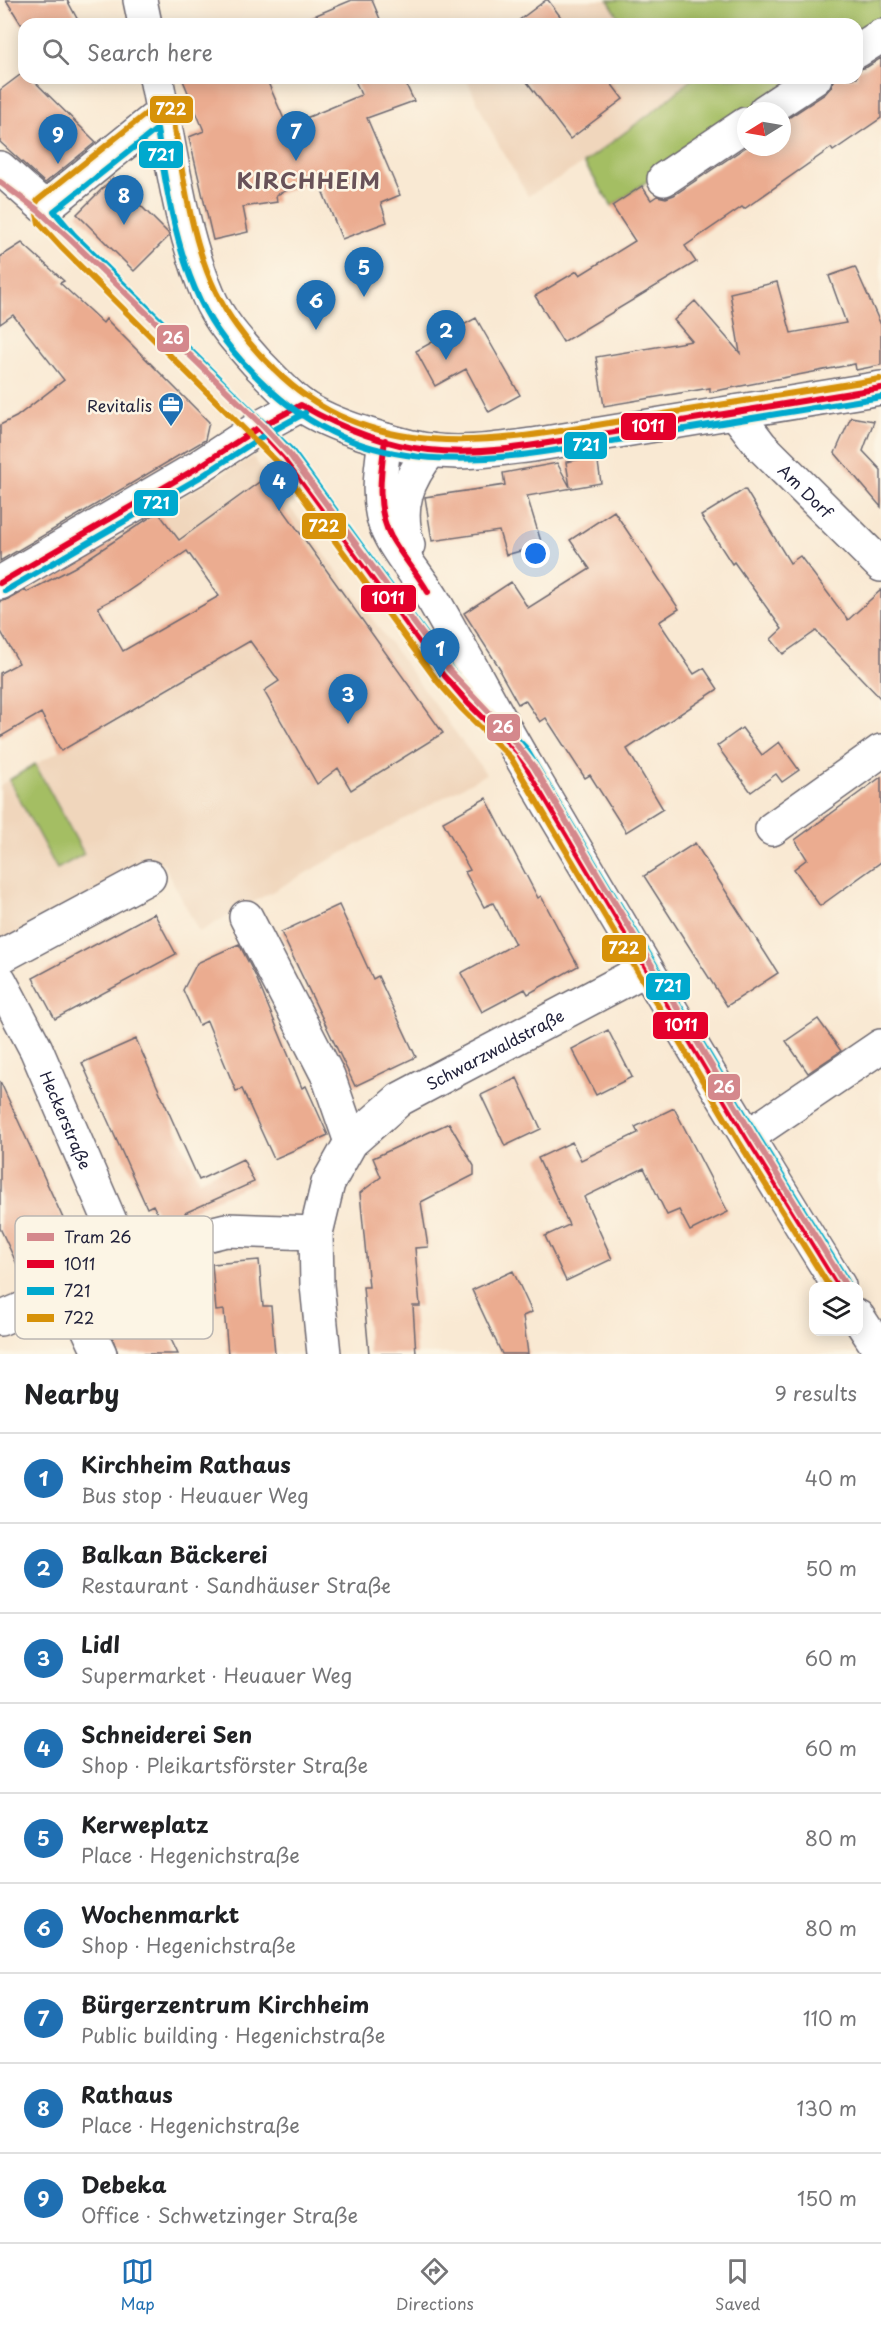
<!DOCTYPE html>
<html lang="en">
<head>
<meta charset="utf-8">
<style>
  body { margin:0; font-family:"Playpen Sans",sans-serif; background:#f2f2f2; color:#202124 }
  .controls { position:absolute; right:18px; bottom:18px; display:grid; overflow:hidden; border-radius:12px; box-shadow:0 3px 15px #0003 }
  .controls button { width:54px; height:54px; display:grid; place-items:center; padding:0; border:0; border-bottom:2px solid #e0e0e0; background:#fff; color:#202124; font:30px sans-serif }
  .compass { position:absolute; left:737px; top:102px; width:54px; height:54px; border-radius:50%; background:#fff; box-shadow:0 3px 15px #0003; rotate:259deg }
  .you { position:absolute; left:536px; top:554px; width:21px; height:21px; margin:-15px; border:4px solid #fff; border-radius:50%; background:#1a73e8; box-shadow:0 0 0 9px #1a73e833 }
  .badge { display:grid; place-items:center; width:39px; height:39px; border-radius:50%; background:#1f6fb2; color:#fff; font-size:20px; font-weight:700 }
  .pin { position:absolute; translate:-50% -50px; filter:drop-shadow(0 2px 3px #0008) }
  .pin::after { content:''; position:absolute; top:32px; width:21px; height:18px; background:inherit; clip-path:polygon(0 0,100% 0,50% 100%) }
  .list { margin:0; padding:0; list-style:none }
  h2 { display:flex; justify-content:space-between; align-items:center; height:78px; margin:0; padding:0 24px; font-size:26px }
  h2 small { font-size:20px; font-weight:400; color:#757577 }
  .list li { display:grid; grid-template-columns:39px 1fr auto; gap:18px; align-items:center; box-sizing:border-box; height:90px; padding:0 24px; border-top:2px solid #e0e0e0 }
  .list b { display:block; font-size:22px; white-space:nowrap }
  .list p { margin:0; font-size:20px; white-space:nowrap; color:#757577 }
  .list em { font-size:20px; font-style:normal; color:#757577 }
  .icon { flex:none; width:33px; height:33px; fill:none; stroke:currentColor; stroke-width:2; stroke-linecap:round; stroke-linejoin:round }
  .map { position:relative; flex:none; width:881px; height:1354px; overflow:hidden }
  .search { position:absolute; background:#fff; box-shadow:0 3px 15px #0003; left:18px; right:18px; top:18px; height:66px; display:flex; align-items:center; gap:15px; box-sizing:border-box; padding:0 21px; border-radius:18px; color:#757577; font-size:22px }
  .sheet { height:888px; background:#fff }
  nav { display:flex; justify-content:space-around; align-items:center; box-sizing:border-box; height:84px; border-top:2px solid #e0e0e0; background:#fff; font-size:16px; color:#757577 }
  nav a { display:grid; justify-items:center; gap:3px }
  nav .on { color:#1f6fb2 }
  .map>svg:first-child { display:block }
  .built { fill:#f0d6bc }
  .green { fill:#a4be64; stroke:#637050; stroke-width:1.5 }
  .building { fill:#ebac90; fill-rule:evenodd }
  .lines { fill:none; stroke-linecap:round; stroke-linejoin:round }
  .minor-casing { stroke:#6d6870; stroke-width:36 }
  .minor { stroke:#fff; stroke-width:33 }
  .bus-1-casing { stroke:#fcf5e5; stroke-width:10 }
  .bus-2-casing { stroke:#fcf5e5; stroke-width:10 }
  .bus-3-casing { stroke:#fcf5e5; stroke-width:10 }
  .bus-1 { stroke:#e4002b; stroke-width:6 }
  .bus-2 { stroke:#00a9ce; stroke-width:6 }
  .bus-3 { stroke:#d79209; stroke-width:6 }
  .tram-1-casing { stroke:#fcf5e5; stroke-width:10 }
  .tram-1 { stroke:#d4888c; stroke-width:6 }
  .labels { text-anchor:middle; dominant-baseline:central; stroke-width:5; stroke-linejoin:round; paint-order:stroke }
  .poi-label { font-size:16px; fill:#22223b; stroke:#fcf5e5; text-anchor:end }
  .street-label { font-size:16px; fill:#22223b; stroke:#fcf5e5 }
  .district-label { font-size:22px; font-weight:bold; letter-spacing:1.5px; fill:#685259; stroke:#fcf5e5 }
  .key { fill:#fcf5e5; stroke:#bbb6b2; stroke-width:1.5 }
  .key-label { font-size:16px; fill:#22223b }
  .line-badge { stroke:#fcf5e5; stroke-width:2 }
  .badge-label { font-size:16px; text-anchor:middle; font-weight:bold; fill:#fff }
</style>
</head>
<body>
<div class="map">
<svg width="881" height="1354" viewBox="0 0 881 1354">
  <rect width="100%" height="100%" fill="#fcf5e5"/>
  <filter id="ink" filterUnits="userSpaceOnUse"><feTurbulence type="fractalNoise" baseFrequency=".0167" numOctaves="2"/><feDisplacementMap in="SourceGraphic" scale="12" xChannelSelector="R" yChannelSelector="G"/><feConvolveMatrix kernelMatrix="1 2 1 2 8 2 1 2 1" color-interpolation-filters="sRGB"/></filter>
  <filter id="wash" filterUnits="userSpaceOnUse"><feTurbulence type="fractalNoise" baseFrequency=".008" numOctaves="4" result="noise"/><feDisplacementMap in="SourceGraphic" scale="24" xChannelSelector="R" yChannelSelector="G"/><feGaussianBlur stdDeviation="1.35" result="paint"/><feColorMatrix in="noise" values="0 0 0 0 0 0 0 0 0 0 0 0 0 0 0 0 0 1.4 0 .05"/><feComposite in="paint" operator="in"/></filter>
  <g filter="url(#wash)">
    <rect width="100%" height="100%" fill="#f9e9d3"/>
    <path class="built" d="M545,0H608L623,24H512Z
      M466,78H693L663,104L584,163L528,196L492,133Z
      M253,457L486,774L199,932L163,863L0,952V785L246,643L179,540L158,511Z"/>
    <path class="green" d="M608,0H881V17L857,34V24H623Z
      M693,78H795L612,206L584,163L663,104Z
      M35,764L84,854L57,869L9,780Z"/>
    <g id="blocks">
      <path class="building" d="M6,0H67L80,24H21Z
        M352,0H372L382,24H295Z
        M546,0H548L566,24H514Z
        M881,58V118L833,151L831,148L744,209L742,207L685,246L696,262L563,342L535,296L577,271L580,275L635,241L612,206L642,186L651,200L657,196L666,198L674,195L746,147H782V122L825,94L831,87L834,78H857V70L867,67Z
        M24,72V78H31L96,142L45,183L0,142V90Z
        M182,78H266L287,126L361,95L354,78H403L414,101L367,118L400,195L381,203L387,222L342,239L317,178L276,195L277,202L243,207L248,232L213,240L189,137L204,131Z
        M524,78H607L623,99L570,139Z
        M113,178L168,233L169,236L134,271L77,214Z
        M22,243L64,281L60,283L103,323L106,319L209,422L205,440L0,561V425L16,417L64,380L13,315L0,324V257Z
        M855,267L881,325V365L856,370L855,364L710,392V388L604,406L596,357L692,341L674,320L695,301L740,353L730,293L777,282L791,333L846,323L829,276Z
        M476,318L520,395L489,412L466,369L435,386L416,351Z
        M851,417L874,421L863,451L881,470V507L835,453Z
        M597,456L601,483L527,496L542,545L506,555L499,531L432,541L425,497L505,485L503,473L557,463L570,487L566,462Z
        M262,480L443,733L351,790L338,768L317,784L264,691L279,681L250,641L61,751L41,713L0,737V673L19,663L0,630V602L9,599L25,590L27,592L75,567L158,512L179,540ZM187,551L219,596L123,651L98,607L125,593Z
        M745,489L790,563L800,556L848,620L881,590V699L816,631L783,654L771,639L782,629L734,562L732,564L701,516Z
        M614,511L679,609L659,622L694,674L704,668L718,689L627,749L663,809L626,832L590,775L585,778L546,718L540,722L525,700L518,704L500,672L501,670L464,613L511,582L528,608L590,569L570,540Z
        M742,728L762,755L779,742L799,770L782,782L776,774L751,792L717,746Z
        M881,777V862L820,906L794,869L807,859L795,840Z
        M486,798L538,898L541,896L578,966L528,994L525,989L482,1012L461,973L515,944L493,903L484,907L465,872L470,870L443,822Z
        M695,843L778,973L727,1006L644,876Z
        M339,905L373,979L378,976L416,1057L355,1086L281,932Z
        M154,913L176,954L55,1019L33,978Z
        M239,944L256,977L302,1088L306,1086L328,1135L274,1159L242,1089L236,1091L207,1021L199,1025L183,990L197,963Z
        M818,1019L841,1051L808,1073L786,1041Z
        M608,1030L632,1077L596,1095L572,1049Z
        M136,1039L199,1180L243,1159L254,1182L185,1213L187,1218L164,1227L153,1205L147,1208L82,1063Z
        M517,1078L541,1129L505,1146L481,1095Z
        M0,1081L78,1251L23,1277L0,1228Z
        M674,1108L728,1212L690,1231L679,1210L667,1215L644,1168L584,1197L612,1259L566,1281L545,1236L569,1225L538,1158L572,1142L581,1160L638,1133L635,1127Z
        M449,1123L474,1166V1175L421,1202L428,1247L415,1248L420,1306H413L416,1354H369L363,1287H369L360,1193L381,1177L373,1158Z
        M259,1260L263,1306H271L275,1354H228L224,1310L216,1311L212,1264Z
        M513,1271L532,1312L523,1316L528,1354H502L472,1290Z
        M141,1282L145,1291L147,1289L178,1354H118L110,1331L115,1328L100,1296L128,1284L129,1287Z"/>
    </g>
  </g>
  <g filter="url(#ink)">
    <use href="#blocks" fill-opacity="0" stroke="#6d6870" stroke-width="1.5"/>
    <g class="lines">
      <defs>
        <g id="minor">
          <path d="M140,0L145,24"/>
          <path d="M857,51L881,36"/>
          <path d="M156,78C171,151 179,226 208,295C218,320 240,344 258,364C272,378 286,394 301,405C320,418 341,426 363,433C385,440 406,447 429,450C463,455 499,449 533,445L881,388"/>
          <path d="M765,111L815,78"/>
          <path d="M0,168L44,207L53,201L163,112"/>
          <path d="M664,179L746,124"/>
          <path id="s1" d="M735,412L761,446L881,565"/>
          <path d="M385,440C381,468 376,500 386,527C395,550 420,578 434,601C466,656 495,713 527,767C630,941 732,1115 839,1286"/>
          <path d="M408,545C396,507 407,480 431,450"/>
          <path d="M0,583L197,468L258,428L301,405"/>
          <path d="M772,829L881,751"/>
          <path d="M246,917L328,1076L351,1142"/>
          <path d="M0,957L149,877"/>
          <path id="s2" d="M0,981L36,1049L128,1263"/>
          <path d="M747,1137L881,1046"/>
          <path d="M70,1290L100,1354"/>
          <path d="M858,1317L881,1352"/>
          <path d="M0,1319L177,1242L226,1230L316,1233"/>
          <path id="s3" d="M324,1354L317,1285L316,1233L328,1183L351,1142L400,1099L646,969"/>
        </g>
      </defs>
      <use href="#minor" class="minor-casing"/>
      <use href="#minor" class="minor"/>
      <defs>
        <path id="bus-1" d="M258,428L285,457L445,676L468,703L518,752L747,1137L839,1286
          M385,440C381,472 375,507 391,537C402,556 417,573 428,592
          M0,583L197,468L258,428L301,405C341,428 383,445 429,450C491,457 554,441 615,432C704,417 792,403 881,388"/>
        <path id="bus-2" d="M5,591L202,476L263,436L305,413
          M847,1281L755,1132L525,747L475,697L452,670L292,451L74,235L54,211L157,129C165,182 176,251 200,300C214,330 237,358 261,381C371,491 506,459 642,436C722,423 801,410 881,397"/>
        <path id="bus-3" d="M829,1286L739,1142L511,758L462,709L438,682L278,463L61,247L39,223L35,205L38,200L157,105L167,104L172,110C181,165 191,242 216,292C230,321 251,347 274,369C377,472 511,439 639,418C719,405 799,392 880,379"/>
      </defs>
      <use href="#bus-1" class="bus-1-casing"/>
      <use href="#bus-2" class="bus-2-casing"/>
      <use href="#bus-3" class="bus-3-casing"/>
      <use href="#bus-1" class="bus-1"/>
      <use href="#bus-2" class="bus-2"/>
      <use href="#bus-3" class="bus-3"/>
      <defs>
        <path id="tram-1" d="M0,182L39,211L70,239L263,426L290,455L449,670L502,726L534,767L752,1134L846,1286"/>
      </defs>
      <use href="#tram-1" class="tram-1-casing"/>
      <use href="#tram-1" class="tram-1"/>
    </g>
  </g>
  <defs>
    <symbol id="office-pin" viewBox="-11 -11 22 30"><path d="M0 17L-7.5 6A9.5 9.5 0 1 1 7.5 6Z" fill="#1f6fb2" stroke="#fcf5e5"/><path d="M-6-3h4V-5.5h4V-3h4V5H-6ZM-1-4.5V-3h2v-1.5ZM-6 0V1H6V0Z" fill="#fff"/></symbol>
  </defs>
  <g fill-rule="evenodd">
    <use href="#office-pin" x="156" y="390" width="30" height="40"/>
  </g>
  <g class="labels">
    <g class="poi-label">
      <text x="152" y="405">Revitalis</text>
    </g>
    <g class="street-label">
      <text stroke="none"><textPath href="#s1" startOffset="106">Am Dorf</textPath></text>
      <text stroke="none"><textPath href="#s3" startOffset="392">Schwarzwaldstraße</textPath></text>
      <text stroke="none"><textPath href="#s2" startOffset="154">Heckerstraße</textPath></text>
    </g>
    <g class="district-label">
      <text x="309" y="179">KIRCHHEIM</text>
    </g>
  </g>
  <rect x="15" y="1216" width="198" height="123" rx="9" class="key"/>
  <rect x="27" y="1233" width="27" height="8" fill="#d4888c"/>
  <rect x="27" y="1260" width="27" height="8" fill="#e4002b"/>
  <rect x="27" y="1287" width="27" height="8" fill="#00a9ce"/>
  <rect x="27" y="1314" width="27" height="8" fill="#d79209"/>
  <g class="key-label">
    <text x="64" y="1243">Tram 26</text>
    <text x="64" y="1270">1011</text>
    <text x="64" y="1297">721</text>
    <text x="64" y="1324">722</text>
  </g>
  <g class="line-badge">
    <rect x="149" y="95" width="45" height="29" rx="6" fill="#d79209"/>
    <rect x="138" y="140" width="46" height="29" rx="6" fill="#00a9ce"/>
    <rect x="156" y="324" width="34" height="29" rx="6" fill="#d4888c"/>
    <rect x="620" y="412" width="57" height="29" rx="6" fill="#e4002b"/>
    <rect x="563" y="431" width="45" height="29" rx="6" fill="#00a9ce"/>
    <rect x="133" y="489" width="46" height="28" rx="6" fill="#00a9ce"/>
    <rect x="301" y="512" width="46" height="28" rx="6" fill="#d79209"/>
    <rect x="360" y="584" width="57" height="29" rx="6" fill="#e4002b"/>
    <rect x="486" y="713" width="35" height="29" rx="6" fill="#d4888c"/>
    <rect x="601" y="934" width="46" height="29" rx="6" fill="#d79209"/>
    <rect x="645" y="972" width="46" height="29" rx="6" fill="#00a9ce"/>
    <rect x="652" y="1011" width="57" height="29" rx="6" fill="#e4002b"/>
    <rect x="707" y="1073" width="34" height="28" rx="6" fill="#d4888c"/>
  </g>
  <g class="badge-label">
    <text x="171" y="115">722</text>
    <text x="161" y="161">721</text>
    <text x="173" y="344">26</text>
    <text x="648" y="432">1011</text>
    <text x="586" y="451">721</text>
    <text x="156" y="509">721</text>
    <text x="324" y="532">722</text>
    <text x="388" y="604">1011</text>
    <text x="503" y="733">26</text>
    <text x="624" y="954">722</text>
    <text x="668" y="992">721</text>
    <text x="681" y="1031">1011</text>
    <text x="724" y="1093">26</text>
  </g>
</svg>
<div class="controls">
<button><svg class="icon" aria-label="layers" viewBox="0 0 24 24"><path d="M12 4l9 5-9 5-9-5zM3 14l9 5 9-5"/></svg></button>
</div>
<svg class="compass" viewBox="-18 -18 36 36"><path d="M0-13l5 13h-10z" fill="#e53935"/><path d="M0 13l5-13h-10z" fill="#757577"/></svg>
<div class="you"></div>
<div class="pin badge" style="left:440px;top:678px">1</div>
<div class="pin badge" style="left:446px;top:360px">2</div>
<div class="pin badge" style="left:348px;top:724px">3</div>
<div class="pin badge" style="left:279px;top:511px">4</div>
<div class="pin badge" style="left:364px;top:297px">5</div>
<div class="pin badge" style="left:316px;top:330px">6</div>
<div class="pin badge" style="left:296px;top:161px">7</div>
<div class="pin badge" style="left:124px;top:225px">8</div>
<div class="pin badge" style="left:58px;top:164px">9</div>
<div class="search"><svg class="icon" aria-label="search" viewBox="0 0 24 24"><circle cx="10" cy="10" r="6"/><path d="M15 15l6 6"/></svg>Search here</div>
</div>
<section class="sheet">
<h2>Nearby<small>9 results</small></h2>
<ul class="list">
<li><span class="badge">1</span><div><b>Kirchheim Rathaus</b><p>Bus stop · Heuauer Weg</p></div><em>40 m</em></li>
<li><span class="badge">2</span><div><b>Balkan Bäckerei</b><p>Restaurant · Sandhäuser Straße</p></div><em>50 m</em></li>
<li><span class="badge">3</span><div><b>Lidl</b><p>Supermarket · Heuauer Weg</p></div><em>60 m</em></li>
<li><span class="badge">4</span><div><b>Schneiderei Sen</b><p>Shop · Pleikartsförster Straße</p></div><em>60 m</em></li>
<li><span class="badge">5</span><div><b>Kerweplatz</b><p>Place · Hegenichstraße</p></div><em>80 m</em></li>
<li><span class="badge">6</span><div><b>Wochenmarkt</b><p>Shop · Hegenichstraße</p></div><em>80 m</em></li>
<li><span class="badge">7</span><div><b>Bürgerzentrum Kirchheim</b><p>Public building · Hegenichstraße</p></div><em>110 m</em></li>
<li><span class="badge">8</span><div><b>Rathaus</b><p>Place · Hegenichstraße</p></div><em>130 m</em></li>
<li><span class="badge">9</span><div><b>Debeka</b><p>Office · Schwetzinger Straße</p></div><em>150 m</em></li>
</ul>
</section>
<nav>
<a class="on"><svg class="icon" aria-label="map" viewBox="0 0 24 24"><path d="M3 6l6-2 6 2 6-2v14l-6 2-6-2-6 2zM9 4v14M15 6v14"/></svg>Map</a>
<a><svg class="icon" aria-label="directions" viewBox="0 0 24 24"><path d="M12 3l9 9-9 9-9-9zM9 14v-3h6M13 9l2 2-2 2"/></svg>Directions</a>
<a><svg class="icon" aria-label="saved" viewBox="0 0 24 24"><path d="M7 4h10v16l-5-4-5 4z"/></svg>Saved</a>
</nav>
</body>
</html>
